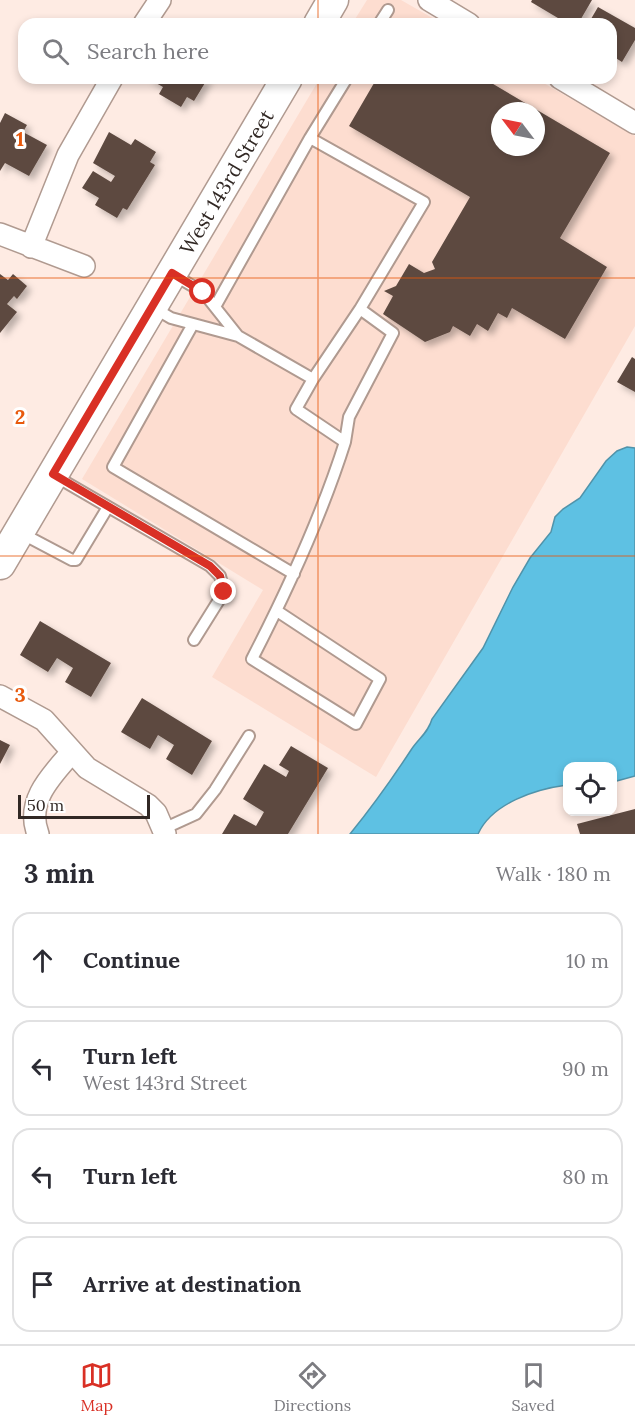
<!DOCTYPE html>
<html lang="en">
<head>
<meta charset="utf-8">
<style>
  body { margin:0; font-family:Lora,serif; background:#f2f2f3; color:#2b2b33 }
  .controls { position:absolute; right:18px; bottom:18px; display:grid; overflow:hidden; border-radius:12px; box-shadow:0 3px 9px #0003 }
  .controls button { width:54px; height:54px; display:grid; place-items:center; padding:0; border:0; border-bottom:2px solid #e1e1e2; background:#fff; color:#2b2b33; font:30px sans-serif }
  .compass { position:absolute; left:491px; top:102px; width:54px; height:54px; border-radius:50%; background:#fff; box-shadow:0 3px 9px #0003; rotate:302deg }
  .scale { position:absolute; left:18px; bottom:15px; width:132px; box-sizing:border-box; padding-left:6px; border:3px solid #312824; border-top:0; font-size:16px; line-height:21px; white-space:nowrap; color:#312824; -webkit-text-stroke:4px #fff; paint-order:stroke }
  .stop { position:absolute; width:18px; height:18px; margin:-14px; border:4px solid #d93025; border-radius:50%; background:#fff }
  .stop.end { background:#d93025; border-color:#fff; box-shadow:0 2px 6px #0008 }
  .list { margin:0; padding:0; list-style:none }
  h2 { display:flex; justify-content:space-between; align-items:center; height:78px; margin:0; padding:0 24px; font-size:26px }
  h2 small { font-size:20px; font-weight:400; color:#7c7c81 }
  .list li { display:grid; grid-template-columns:39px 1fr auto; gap:18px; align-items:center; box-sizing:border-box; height:96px; margin:0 12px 12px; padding:0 12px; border:2px solid #e1e1e2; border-radius:18px }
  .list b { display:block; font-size:22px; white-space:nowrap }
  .list p { margin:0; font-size:20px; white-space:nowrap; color:#7c7c81 }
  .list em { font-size:20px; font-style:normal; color:#7c7c81 }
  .icon { flex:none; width:33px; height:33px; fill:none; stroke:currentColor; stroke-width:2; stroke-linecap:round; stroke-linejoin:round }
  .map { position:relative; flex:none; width:635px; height:834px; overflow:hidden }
  .search { position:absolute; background:#fff; box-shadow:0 3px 9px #0003; left:18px; right:18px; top:18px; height:66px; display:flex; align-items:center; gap:15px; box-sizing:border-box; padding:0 21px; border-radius:18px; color:#7c7c81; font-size:22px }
  .sheet { height:510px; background:#fff }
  nav { display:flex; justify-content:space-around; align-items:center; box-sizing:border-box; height:84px; border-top:2px solid #e1e1e2; background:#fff; font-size:16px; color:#7c7c81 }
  nav a { display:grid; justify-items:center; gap:3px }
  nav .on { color:#d93025 }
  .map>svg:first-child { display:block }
  .built { fill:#fdddd0; fill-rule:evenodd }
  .water { fill:#5ec1e3; stroke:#5093aa; stroke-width:1.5 }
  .building { fill:#5d4a41; fill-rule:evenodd; filter:url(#shadow) }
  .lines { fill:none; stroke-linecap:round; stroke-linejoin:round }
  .lane-casing { stroke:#b09a90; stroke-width:14 }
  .street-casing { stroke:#b09a90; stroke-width:24 }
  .secondary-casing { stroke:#b09a90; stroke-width:33 }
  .lane { stroke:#fff; stroke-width:10 }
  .street { stroke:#fff; stroke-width:21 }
  .secondary { stroke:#fff; stroke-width:30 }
  .route { stroke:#d93025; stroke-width:8 }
  .grid { fill:none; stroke:#e8590c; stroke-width:1.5; stroke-opacity:0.55 }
  .labels { text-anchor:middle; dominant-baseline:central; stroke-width:6; stroke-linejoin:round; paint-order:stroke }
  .street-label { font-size:20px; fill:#312824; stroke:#fff }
  .grid-label { font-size:20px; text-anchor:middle; font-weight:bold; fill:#e8590c; stroke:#fff; stroke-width:6; stroke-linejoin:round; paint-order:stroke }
</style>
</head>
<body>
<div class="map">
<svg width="635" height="834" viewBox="0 0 635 834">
  <defs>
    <filter id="shadow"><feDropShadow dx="4.5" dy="4.5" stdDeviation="3" flood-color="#0004"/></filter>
  </defs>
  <rect width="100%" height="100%" fill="#feebe3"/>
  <path class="built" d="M367,0H401L443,24H352Z
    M320,78H535L635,136V326L376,777L212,677L263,590L82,479ZM500,111H536V147H500Z"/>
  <path class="water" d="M627,447L635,448V776L613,782L612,766H568L567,785C536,789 492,803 478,834H350C372,807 392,779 411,750C419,738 428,733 432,719L483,648L513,587L530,558L551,532L555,517L563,509L580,498L606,461L617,451Z"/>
  <path class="building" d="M532,0H592L578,24H568L531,2Z
    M598,7L635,28V40L622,62L611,55V24H588Z
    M147,78H208L194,101L187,97L181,107L159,94L163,87Z
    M377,78H483L610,153L560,238L607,267L565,339L512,308L507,318L498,313L488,331L477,324L470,336L453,326L450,332L425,342L383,314L393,296L384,291L396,286L409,264L424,273L435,269L432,262L470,197L349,126ZM500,111H536V147H500Z
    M5,113L27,125L23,132L47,145L29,176L5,163L0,171V123Z
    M109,132L131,145L135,139L156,152L150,162L155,165L127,210L123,208L117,218L95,205L99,198L82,188L93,171L111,182L115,176L93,163Z
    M0,274L8,280L13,274L27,286L17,299L14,296L7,304L17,312L0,333Z
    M632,357L635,359V392L617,382Z
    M40,621L111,663L91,697L65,682L73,668L57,658L48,672L20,655Z
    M142,698L212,741L192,775L166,759L174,745L158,735L150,749L121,732Z
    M0,740L10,745L0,764Z
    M291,746L328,768L288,834H222L234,814L256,826L264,812L243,799L264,764L286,777L289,771L279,765Z
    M635,809V834H580L577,824Z"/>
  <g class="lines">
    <defs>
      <path id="lane" d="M379,24L388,10
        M172,274L203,292L238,336
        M216,305L310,138
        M154,308L171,318L238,336L313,379L296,409L345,442C321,518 288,589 252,659L356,724L380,679L277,611
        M193,324L113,467L294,574
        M313,379L360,309
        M345,442L349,417L393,333L360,309L424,202L310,138L347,78
        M55,476L210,566L220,576L224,592L194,640
        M19,532L72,560H76L108,507
        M163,829L196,814L215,790L249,736"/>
      <path id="street" d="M429,0L469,24
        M144,24L160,0
        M560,78L635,123
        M0,234L84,266
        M31,247L68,155L112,78
        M0,696L44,720L87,768L148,805L156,813L165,834
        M38,834C25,801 52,775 72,752"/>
      <g id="secondary">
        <path d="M319,24L333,0"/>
        <path id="s1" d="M0,564L287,78"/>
      </g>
    </defs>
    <use href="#lane" class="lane-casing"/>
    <use href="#street" class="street-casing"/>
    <use href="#secondary" class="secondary-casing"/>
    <use href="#lane" class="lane"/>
    <use href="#street" class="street"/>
    <use href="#secondary" class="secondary"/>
  </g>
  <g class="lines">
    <path class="route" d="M203,292L172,273L53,474L210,566L220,576L224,592"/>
  </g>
  <path class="grid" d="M318,0V24M318,78V834M0,278H635M0,556H635"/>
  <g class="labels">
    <g class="street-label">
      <text stroke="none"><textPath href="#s1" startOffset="444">West 143rd Street</textPath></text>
    </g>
  </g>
  <g class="grid-label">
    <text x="20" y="146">1</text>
    <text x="20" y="424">2</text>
    <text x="20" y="702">3</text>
  </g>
</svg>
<div class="controls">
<button><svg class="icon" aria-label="locate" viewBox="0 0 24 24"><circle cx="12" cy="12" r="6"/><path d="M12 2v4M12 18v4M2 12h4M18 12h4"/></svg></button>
</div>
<svg class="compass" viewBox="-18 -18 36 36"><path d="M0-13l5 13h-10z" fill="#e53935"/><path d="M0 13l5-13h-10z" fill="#7c7c81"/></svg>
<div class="scale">50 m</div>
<div class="stop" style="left:203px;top:292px"></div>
<div class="stop end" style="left:224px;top:592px"></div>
<div class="search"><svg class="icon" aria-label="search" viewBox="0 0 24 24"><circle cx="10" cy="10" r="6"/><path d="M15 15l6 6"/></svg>Search here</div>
</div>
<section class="sheet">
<h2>3 min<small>Walk · 180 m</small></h2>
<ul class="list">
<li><svg class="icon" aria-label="ahead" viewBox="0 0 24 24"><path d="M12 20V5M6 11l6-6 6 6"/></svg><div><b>Continue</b></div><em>10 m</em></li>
<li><svg class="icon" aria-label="left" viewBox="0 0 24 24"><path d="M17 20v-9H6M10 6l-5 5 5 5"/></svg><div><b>Turn left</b><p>West 143rd Street</p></div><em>90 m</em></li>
<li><svg class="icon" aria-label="left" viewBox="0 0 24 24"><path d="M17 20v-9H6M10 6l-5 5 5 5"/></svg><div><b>Turn left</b></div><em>80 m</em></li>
<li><svg class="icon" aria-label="arrive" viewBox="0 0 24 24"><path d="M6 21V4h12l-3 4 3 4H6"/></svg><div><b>Arrive at destination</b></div></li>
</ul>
</section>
<nav>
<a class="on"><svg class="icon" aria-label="map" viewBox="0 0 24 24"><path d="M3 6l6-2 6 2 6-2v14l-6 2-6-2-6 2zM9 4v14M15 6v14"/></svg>Map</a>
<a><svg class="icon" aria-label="directions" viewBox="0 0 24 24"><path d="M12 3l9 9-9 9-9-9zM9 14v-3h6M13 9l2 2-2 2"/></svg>Directions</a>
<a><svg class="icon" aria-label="saved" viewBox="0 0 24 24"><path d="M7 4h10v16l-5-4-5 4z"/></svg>Saved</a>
</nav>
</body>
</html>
